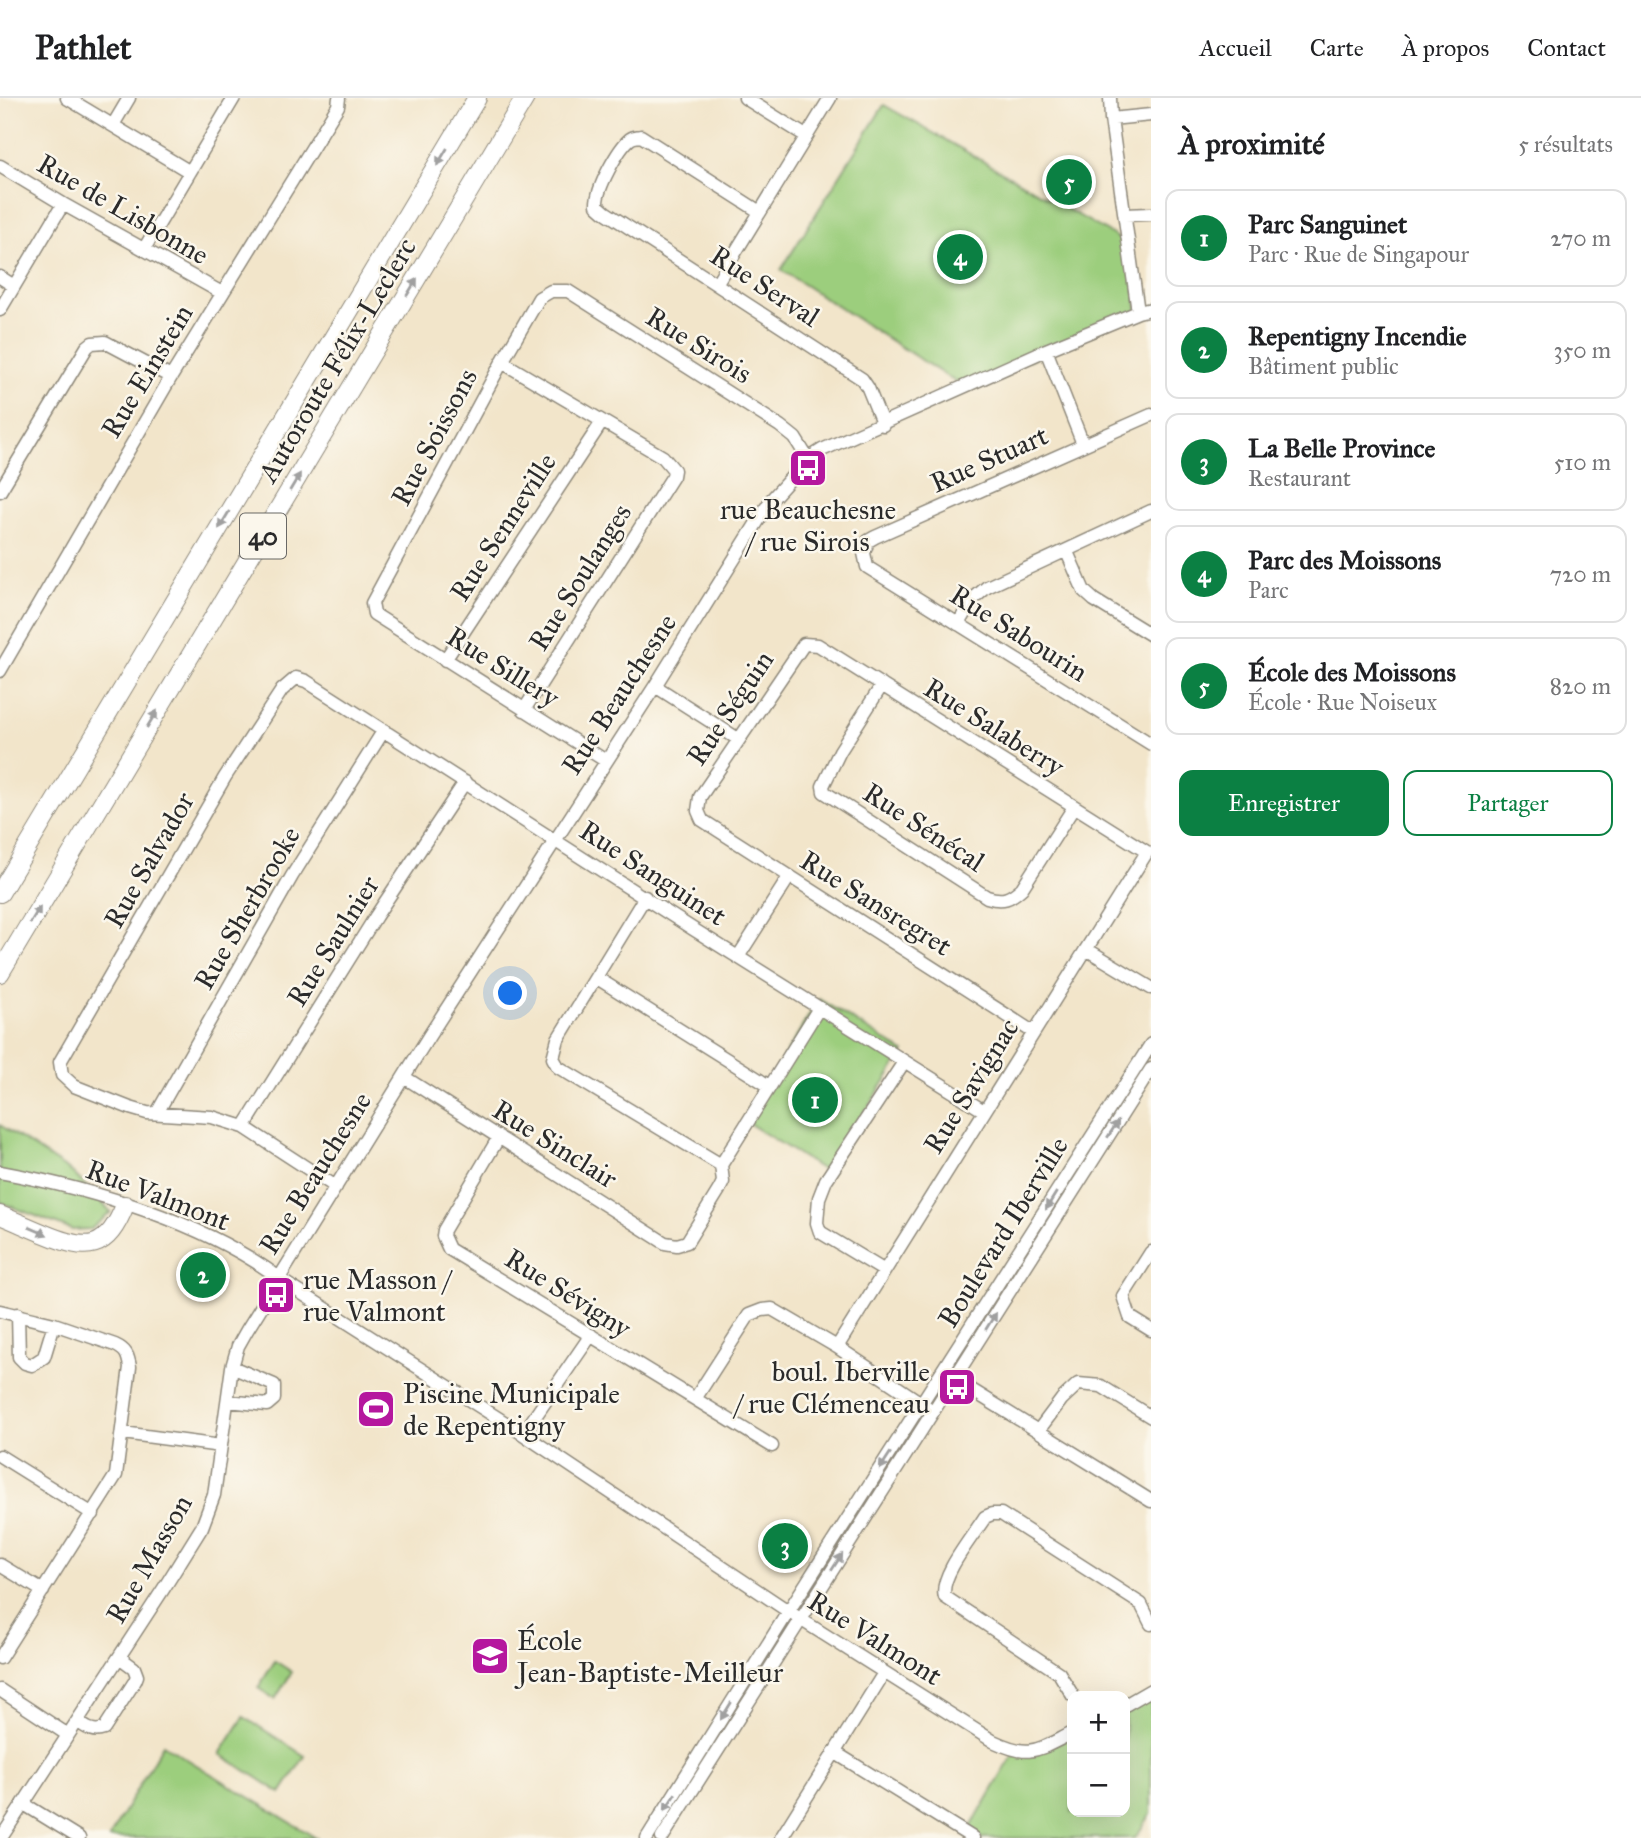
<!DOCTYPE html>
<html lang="fr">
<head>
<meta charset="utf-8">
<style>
  body { margin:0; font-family:"IM FELL Great Primer",serif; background:#f2f2f2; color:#202124 }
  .controls { position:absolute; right:21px; bottom:21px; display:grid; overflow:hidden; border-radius:14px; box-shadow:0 7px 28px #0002 }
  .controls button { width:63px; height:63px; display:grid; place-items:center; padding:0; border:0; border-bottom:2px solid #e0e0e0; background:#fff; color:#202124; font:35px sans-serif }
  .you { position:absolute; left:511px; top:896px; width:24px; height:24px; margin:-18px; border:5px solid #fff; border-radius:50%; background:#1a73e8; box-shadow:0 0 0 10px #1a73e833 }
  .badge { display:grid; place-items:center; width:46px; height:46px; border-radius:50%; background:#0b8043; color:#fff; font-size:23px; font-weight:700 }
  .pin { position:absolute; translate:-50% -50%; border:4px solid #fff; box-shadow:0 2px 7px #0006 }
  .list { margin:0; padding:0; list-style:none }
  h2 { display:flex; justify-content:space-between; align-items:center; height:91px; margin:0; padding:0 28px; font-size:30px }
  h2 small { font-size:23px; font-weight:400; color:#757577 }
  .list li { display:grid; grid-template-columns:46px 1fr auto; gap:21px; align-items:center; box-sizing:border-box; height:98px; margin:0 14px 14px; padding:0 14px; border:2px solid #e0e0e0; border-radius:14px }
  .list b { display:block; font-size:26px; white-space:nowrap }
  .list p { margin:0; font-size:23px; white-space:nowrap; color:#757577 }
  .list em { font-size:23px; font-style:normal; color:#757577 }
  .actions { display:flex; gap:14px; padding:21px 28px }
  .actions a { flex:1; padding:16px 0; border:2px solid #0b8043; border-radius:14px; text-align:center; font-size:24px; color:#0b8043 }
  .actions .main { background:#0b8043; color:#fff }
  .map { position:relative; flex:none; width:1151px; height:1740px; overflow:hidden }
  header { display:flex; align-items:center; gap:42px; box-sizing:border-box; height:98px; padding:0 35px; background:#fff; border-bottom:2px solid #e0e0e0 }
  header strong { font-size:33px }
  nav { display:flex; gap:38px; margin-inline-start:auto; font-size:24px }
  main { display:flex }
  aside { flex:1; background:#fff }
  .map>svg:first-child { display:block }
  .green { fill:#9cce7d; stroke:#647c54; stroke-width:2 }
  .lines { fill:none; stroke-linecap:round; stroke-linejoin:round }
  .minor-casing { stroke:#8e887a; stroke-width:15 }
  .highway-casing { stroke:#8e887a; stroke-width:20 }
  .minor { stroke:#fff; stroke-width:12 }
  .highway { stroke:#fff; stroke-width:18 }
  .oneway { fill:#a0a0a0 }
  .labels { text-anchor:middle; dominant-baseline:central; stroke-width:5; stroke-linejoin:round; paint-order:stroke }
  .shield { fill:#fbf7ec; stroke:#696865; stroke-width:2 }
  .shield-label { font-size:26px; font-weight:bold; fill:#2b2b2b }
  .street-label { font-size:28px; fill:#2b2b2b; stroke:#fbf7ec }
  .poi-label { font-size:28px; fill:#2b2b2b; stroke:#fbf7ec; text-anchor:start }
</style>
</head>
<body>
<header>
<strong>Pathlet</strong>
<nav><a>Accueil</a><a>Carte</a><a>À propos</a><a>Contact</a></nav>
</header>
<main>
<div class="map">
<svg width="1151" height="1740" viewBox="0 0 1151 1740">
  <rect width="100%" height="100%" fill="#fbf7ec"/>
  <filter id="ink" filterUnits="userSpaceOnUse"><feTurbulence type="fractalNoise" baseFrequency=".0143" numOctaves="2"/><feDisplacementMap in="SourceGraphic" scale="14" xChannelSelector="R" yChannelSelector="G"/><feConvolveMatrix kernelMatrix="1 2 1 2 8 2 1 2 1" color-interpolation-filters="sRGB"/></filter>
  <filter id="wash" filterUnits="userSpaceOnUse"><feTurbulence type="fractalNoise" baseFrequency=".00686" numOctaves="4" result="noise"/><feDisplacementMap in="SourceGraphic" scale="28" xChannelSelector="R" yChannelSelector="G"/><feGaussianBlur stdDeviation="1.57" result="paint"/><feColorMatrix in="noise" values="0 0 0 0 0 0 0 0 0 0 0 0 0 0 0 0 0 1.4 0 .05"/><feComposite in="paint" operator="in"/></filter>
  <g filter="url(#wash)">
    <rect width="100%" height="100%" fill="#f2e5ca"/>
    <path class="green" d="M884,7L1129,146L1138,214L965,290L781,172Z
      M819,901L904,954L826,1074L745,1023Z
      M0,1027L73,1075L111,1114L91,1131L72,1132L0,1104Z
      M275,1563L292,1574L275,1601L258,1590Z
      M1151,1597V1716L1135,1740H973L967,1736L1016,1652L1072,1635V1714H1125V1607Z
      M244,1619L305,1658L281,1695L220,1656Z
      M163,1646L177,1655L316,1740H109Z"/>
  </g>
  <g filter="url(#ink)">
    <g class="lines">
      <defs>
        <path id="minor" d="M67,0L190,74
          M745,0L806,38
          M1110,0L1111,21L1138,214
          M1111,21L1151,17
          M113,27L129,0
          M0,68L63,106L222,195
          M760,114L641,38C637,39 634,38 630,41C618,51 596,91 597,107L605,114L862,281L868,290L883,327
          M1125,117L1151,116
          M144,151L234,0
          M0,179L14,188
          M716,186L830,0
          M0,212L63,106
          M1046,252L1083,346
          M502,264L663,359L674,372L673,378L524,612
          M1151,317L875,439L868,443L864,455L867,469L1151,646
          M0,393L87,249L92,245L105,244L171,279
          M1067,454L1084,493L1094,502L1151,537
          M958,526L973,501L987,489L1151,413
          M445,562L602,324
          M0,573L171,279L338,8L339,0
          M882,587L840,653L823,688L824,694L987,799C1003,804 1010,801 1022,790L1074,709
          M655,588L738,641
          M606,663L374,516L372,505L502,264L539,200L551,193H568L780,328L795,340L808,361
          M645,799L558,941L553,960L558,969L721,1067
          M1086,851L1151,890
          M738,859L789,779
          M597,880L769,988
          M404,979L665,1145L677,1147L687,1144L719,1092L723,1084L721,1067L819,910
          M157,1015L292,778L384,632
          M244,1029L376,818L465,684
          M499,1039L444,1132L443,1138L449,1151L772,1348
          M0,1074C93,1091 212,1126 287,1186L523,1336L800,1521L993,1643C1031,1661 1037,1652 1072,1635
          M336,1089L244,1029L212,1019L147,1015L130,1010L74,988L62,977L60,964L225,679L282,592L296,580L306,583L693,831L984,1013
          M1151,1154L1123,1198L1130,1219L1151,1232
          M883,1172L820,1134L817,1125L819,1100L826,1082L904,964
          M0,1213L54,1226L115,1247C126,1252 128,1257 130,1269L116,1377L0,1560
          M18,1216L19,1259L25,1265L32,1267L44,1259L54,1226
          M837,1249L1147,754L818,547L804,546L700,699L698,713L702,722L1033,934
          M949,1278L1151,1403
          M695,1301L749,1217L762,1212L772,1211L837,1249L927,1309
          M228,1303L267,1307L274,1301V1287L232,1269
          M1038,1333L1062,1301L1078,1286L1101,1288L1151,1319
          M123,1335L221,1348
          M523,1336L591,1237
          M0,1358L93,1416
          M0,1467L43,1493
          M0,1592L68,1637
          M1073,1598L1059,1575L945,1499C938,1479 974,1437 985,1419L992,1416H1001L1141,1506L1151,1526
          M1125,1607L1151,1592
          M78,1624C87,1630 93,1635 104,1631L135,1583L137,1578L134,1570L119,1559
          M834,1654L973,1740
          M24,1706L79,1740
          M1,1740L164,1490L202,1429L214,1397L232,1269L238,1248L247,1232L429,938L655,588L771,402L808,361L822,352L1046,252L1138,214L1151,211
          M647,1740L788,1514L1151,946
          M662,1740L1151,971
          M781,1740L884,1575"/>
        <path id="highway" d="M0,795L477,0
          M0,875L525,0
          M0,1117C15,1123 30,1130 45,1136C88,1154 107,1153 125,1107"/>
      </defs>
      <use href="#minor" class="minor-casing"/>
      <use href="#highway" class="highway-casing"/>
      <use href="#minor" class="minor"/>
      <use href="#highway" class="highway"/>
    </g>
    <defs><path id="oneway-solid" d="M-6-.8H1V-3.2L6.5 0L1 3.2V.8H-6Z" transform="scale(1.75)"/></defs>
    <g class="oneway">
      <use href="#oneway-solid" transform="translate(442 59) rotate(121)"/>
      <use href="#oneway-solid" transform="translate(412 189) rotate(-59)"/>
      <use href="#oneway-solid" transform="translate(295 384) rotate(-59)"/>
      <use href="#oneway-solid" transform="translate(224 422) rotate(121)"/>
      <use href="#oneway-solid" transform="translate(152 621) rotate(-59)"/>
      <use href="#oneway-solid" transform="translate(35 817) rotate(-59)"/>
      <use href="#oneway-solid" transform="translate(1113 1031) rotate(-57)"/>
      <use href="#oneway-solid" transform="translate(1051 1103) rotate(122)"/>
      <use href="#oneway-solid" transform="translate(38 1133) rotate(23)"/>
      <use href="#oneway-solid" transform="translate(991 1223) rotate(-58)"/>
      <use href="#oneway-solid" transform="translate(885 1363) rotate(123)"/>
      <use href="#oneway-solid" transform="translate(837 1464) rotate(-57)"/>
      <use href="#oneway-solid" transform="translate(726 1613) rotate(122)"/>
      <use href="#oneway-solid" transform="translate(670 1704) rotate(123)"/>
    </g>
  </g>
  <defs>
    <symbol id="bus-square" viewBox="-11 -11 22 22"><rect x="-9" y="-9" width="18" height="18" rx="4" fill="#b5179e" stroke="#fbf7ec"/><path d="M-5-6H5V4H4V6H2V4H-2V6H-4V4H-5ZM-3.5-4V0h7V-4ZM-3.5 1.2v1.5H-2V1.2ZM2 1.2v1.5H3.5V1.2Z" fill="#fff"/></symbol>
    <symbol id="stadium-square" viewBox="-11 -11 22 22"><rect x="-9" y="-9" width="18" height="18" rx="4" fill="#b5179e" stroke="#fbf7ec"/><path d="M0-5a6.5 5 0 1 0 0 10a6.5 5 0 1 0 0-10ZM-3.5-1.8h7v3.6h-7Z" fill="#fff"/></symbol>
    <symbol id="school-square" viewBox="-11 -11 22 22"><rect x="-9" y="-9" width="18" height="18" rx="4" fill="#b5179e" stroke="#fbf7ec"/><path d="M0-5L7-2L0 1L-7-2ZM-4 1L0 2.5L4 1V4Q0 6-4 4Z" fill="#fff"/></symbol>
  </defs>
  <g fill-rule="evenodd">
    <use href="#bus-square" x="786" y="348" width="44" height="44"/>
    <use href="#bus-square" x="254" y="1175" width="44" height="44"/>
    <use href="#bus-square" x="935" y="1267" width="44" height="44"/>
    <use href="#stadium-square" x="354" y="1289" width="44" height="44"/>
    <use href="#school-square" x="468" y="1536" width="44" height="44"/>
  </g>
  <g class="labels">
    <rect class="shield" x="240" y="415.5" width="46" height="45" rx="5"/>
    <g class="shield-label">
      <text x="263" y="438">40</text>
    </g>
    <g class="street-label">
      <text transform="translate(123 111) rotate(30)">Rue de Lisbonne</text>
      <text transform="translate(765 188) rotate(33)">Rue Serval</text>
      <text transform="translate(699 247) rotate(32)">Rue Sirois</text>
      <text transform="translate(337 262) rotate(-59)">Autoroute Félix-Leclerc</text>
      <text transform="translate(147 273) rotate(-59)">Rue Einstein</text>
      <text transform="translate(434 339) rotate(-62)">Rue Soissons</text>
      <text transform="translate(989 361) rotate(-24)">Rue Stuart</text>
      <text transform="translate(503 429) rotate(-57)">Rue Senneville</text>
      <text transform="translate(580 479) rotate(-58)">Rue Soulanges</text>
      <text transform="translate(1019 535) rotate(32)">Rue Sabourin</text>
      <text transform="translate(503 569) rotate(32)">Rue Sillery</text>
      <text transform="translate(619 596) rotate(-57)">Rue Beauchesne</text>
      <text transform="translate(730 610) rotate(-56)">Rue Séguin</text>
      <text transform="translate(994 629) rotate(32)">Rue Salaberry</text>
      <text transform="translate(924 729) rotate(33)">Rue Sénécal</text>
      <text transform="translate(149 762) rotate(-60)">Rue Salvador</text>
      <text transform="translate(653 775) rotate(33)">Rue Sanguinet</text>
      <text transform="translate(876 805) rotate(32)">Rue Sansregret</text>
      <text transform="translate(247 810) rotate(-60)">Rue Sherbrooke</text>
      <text transform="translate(333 843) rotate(-58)">Rue Saulnier</text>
      <text transform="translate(971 988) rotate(-58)">Rue Savignac</text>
      <text transform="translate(555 1046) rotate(32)">Rue Sinclair</text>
      <text transform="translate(315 1075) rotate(-58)">Rue Beauchesne</text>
      <text transform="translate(158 1097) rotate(21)">Rue Valmont</text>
      <text transform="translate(1003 1134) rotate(-58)">Boulevard Iberville</text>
      <text transform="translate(568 1195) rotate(32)">Rue Sévigny</text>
      <text transform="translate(149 1461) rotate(-60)">Rue Masson</text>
      <text transform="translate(875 1540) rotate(32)">Rue Valmont</text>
    </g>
    <g class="poi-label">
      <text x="808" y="411" text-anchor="middle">rue Beauchesne<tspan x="808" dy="32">/ rue Sirois</tspan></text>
      <text x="303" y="1181">rue Masson /<tspan x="303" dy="32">rue Valmont</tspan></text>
      <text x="930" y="1273" text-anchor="end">boul. Iberville<tspan x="930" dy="32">/ rue Clémenceau</tspan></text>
      <text x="403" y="1295">Piscine Municipale<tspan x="403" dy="32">de Repentigny</tspan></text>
      <text x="517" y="1542">École<tspan x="517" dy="32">Jean-Baptiste-Meilleur</tspan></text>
    </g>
  </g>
</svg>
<div class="controls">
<button>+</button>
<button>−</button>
</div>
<div class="you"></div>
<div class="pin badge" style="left:815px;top:1002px">1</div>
<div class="pin badge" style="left:203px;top:1177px">2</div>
<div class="pin badge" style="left:785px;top:1448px">3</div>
<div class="pin badge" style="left:960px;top:159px">4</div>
<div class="pin badge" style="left:1069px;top:84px">5</div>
</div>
<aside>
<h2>À proximité<small>5 résultats</small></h2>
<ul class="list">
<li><span class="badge">1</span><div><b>Parc Sanguinet</b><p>Parc · Rue de Singapour</p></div><em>270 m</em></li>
<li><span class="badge">2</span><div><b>Repentigny Incendie</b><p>Bâtiment public</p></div><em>350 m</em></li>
<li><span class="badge">3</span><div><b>La Belle Province</b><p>Restaurant</p></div><em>510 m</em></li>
<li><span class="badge">4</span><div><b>Parc des Moissons</b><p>Parc</p></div><em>720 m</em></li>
<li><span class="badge">5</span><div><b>École des Moissons</b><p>École · Rue Noiseux</p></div><em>820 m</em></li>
</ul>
<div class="actions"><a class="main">Enregistrer</a><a>Partager</a></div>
</aside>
</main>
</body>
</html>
